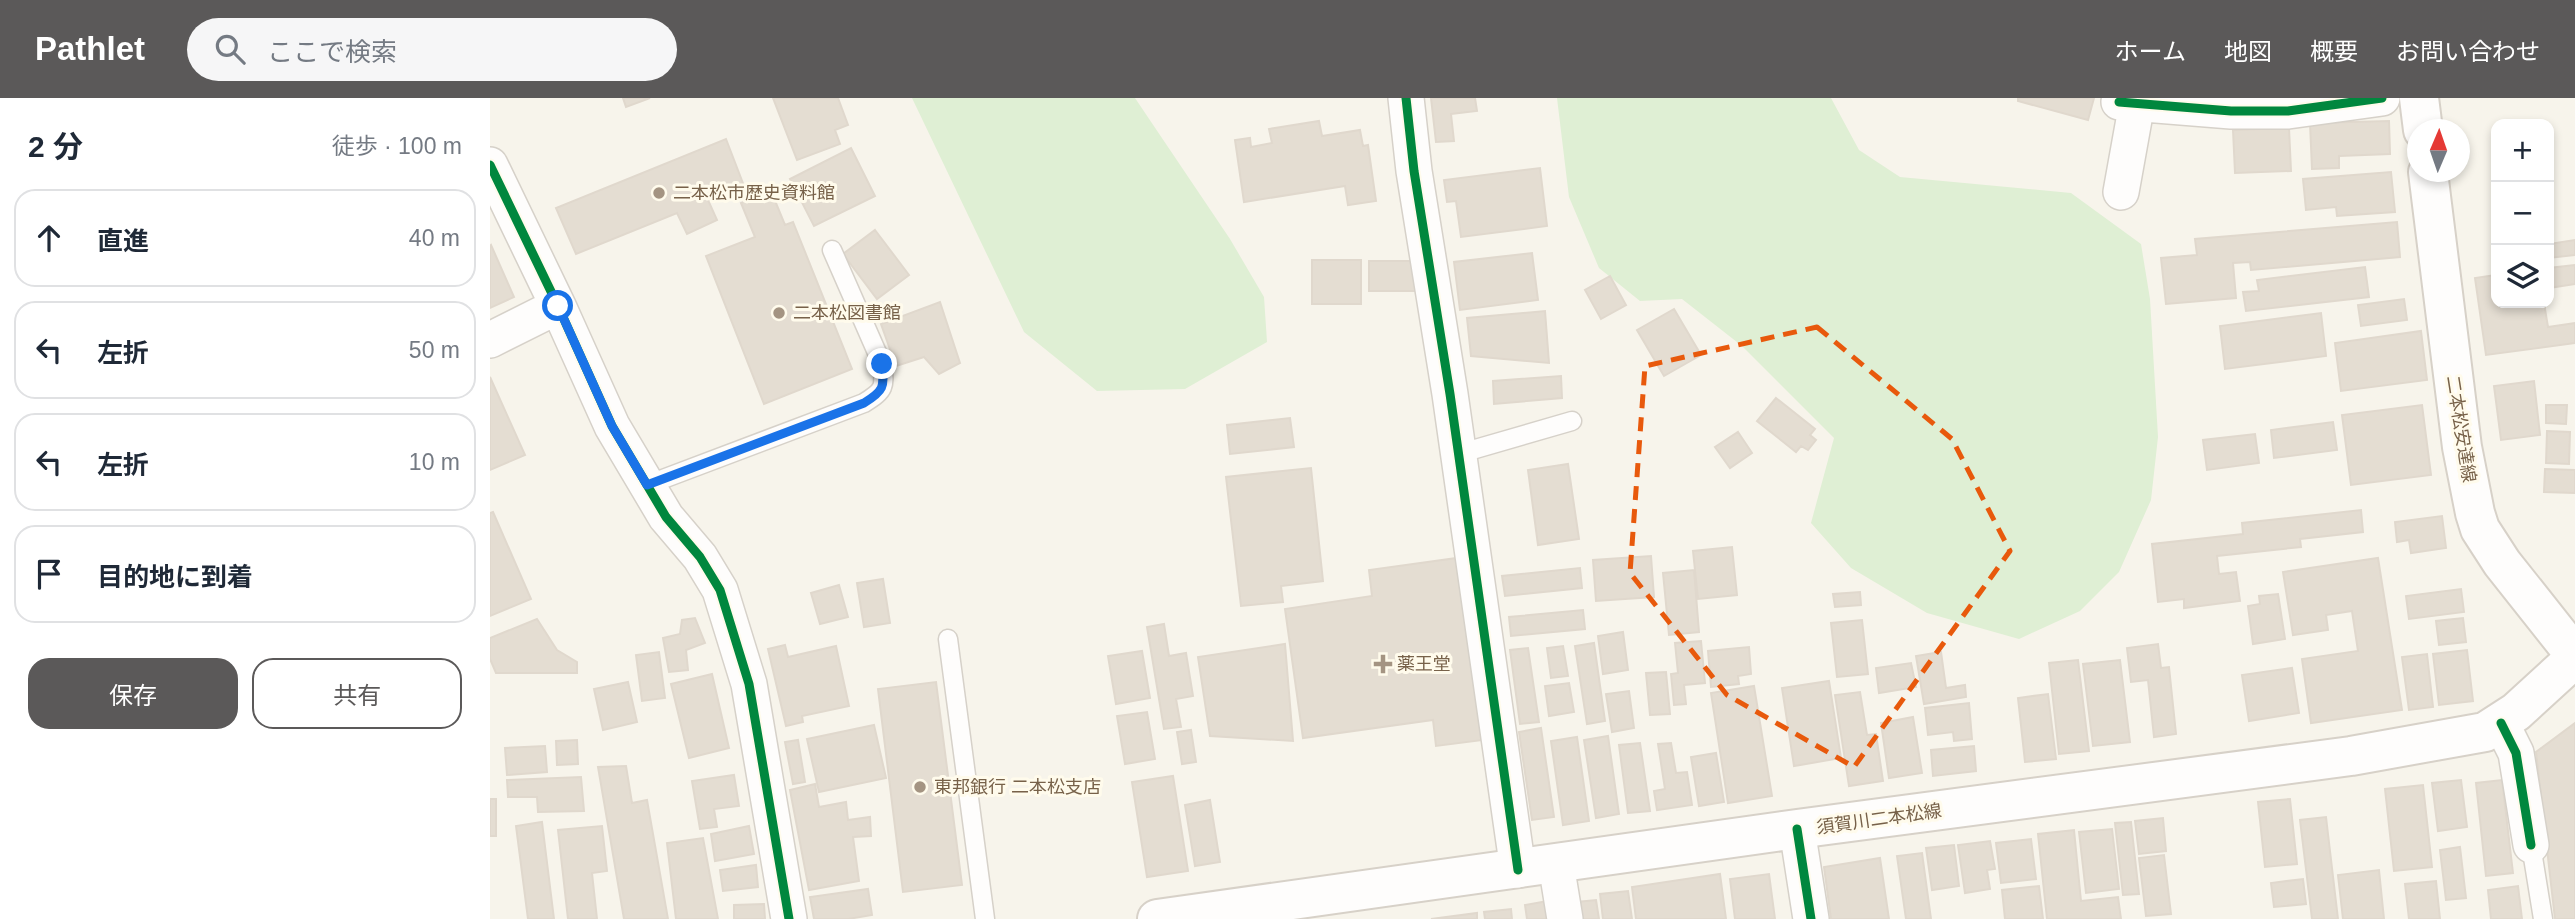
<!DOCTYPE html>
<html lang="ja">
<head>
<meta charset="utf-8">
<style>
  body { margin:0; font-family:Arial,"Noto Sans JP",sans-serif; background:#f6f6f7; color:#1f2937 }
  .controls { position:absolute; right:21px; top:21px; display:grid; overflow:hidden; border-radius:14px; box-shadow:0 4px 10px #0003 }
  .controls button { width:63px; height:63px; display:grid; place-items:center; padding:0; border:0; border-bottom:2px solid #e0e1e3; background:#fff; color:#1f2937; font:35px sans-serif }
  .compass { position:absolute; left:1917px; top:21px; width:63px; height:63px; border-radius:50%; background:#fff; box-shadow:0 4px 10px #0003; rotate:2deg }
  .stop { position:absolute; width:21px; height:21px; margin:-16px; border:5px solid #1a73e8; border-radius:50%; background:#fff }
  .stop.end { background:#1a73e8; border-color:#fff; box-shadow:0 2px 7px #0008 }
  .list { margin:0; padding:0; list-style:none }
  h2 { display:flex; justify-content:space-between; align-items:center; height:91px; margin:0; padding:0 28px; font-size:30px }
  h2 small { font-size:23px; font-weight:400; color:#747a83 }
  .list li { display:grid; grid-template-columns:46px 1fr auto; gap:21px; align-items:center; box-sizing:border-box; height:98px; margin:0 14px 14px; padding:0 14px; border:2px solid #e0e1e3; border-radius:21px }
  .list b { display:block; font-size:26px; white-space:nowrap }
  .list em { font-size:23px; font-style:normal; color:#747a83 }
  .actions { display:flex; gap:14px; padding:21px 28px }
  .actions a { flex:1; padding:16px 0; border:2px solid #5b5959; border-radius:21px; text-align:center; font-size:24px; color:#5b5959 }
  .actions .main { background:#5b5959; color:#fff }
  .icon { flex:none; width:38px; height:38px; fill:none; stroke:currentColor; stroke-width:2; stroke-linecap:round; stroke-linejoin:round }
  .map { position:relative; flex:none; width:2085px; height:821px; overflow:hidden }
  header { display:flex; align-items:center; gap:42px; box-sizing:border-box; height:98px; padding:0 35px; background:#5b5959; color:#fff }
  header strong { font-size:33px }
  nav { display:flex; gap:38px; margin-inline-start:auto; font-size:24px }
  .search { width:490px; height:63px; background:#f6f6f7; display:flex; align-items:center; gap:18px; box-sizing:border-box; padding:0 24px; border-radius:38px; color:#747a83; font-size:26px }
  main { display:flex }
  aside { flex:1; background:#fff }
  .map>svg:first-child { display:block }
  .green { fill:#dfefd4 }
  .building { fill:#e4ddd2; stroke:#e0d8cd; stroke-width:2 }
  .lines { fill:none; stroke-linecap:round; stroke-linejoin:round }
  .lane-casing { stroke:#d6d1c9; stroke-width:21 }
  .street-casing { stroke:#d6d1c9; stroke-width:38 }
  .secondary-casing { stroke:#d7d1c8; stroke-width:42 }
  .lane { stroke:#fefdfc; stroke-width:18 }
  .street { stroke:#fefdfc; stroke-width:35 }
  .secondary { stroke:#fefdfc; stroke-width:38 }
  .cycleway-casing { stroke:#fffbec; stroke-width:13 }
  .cycleway { stroke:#00873e; stroke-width:9 }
  .route { stroke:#1a73e8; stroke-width:9 }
  .marked { fill:none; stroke:#e8590c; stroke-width:5; stroke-dasharray:14 9; stroke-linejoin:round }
  .poi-dot { fill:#a49482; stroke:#fffbec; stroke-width:2.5 }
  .labels { text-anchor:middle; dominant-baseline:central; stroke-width:6; stroke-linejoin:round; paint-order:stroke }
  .poi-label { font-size:18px; fill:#776149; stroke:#fffbec; text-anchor:start }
  .street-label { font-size:18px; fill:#776149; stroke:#fffbec }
</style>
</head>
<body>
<header>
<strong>Pathlet</strong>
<div class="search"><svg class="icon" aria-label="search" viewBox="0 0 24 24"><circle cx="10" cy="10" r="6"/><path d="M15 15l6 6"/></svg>ここで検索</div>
<nav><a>ホーム</a><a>地図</a><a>概要</a><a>お問い合わせ</a></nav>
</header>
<main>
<aside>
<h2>2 分<small>徒歩 · 100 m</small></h2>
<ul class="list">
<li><svg class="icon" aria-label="ahead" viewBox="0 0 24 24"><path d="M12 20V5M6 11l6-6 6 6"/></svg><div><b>直進</b></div><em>40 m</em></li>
<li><svg class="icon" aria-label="left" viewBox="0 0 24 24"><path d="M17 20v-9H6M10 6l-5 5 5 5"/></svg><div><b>左折</b></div><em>50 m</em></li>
<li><svg class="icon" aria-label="left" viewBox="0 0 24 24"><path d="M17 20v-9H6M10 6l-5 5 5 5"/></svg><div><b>左折</b></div><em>10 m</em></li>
<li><svg class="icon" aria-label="arrive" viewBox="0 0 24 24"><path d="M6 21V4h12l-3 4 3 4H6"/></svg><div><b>目的地に到着</b></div></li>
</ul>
<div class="actions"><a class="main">保存</a><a>共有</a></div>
</aside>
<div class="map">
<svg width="2085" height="821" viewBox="0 0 2085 821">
  <rect width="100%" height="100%" fill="#f7f4eb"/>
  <path class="green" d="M422,0H645L740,141L774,199L777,244L695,291L607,293L534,234Z
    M1067,0H1341L1369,52L1410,79L1581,95L1651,146L1660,201L1668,339L1661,402L1629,474L1590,513L1529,541L1437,515L1361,470L1321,425L1344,340L1252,248L1192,201L1150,203L1109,170L1079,99Z"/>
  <path class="building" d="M133,0H160L136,9Z
    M283,0H348L358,27L345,32L350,46L307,62Z
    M941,0H985L987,13L961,16L964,43L946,44Z
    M1528,0H1604L1598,22L1528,3Z
    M829,23L832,38L870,32L873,48L878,47L886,103L858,107L855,88L754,104L745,42L760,40L761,49L782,45L779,31Z
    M1899,23L1900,56L1849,58V70L1822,71L1820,25Z
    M1799,30L1801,73L1745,75L1743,32Z
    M236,41L254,88L218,102L227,122L197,136L187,115L86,156L66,110Z
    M361,50L385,98L324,128L300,81Z
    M1050,70L1057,128L971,139L966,103L957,104L954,82Z
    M1901,74L1905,114L1847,118L1846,109L1816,112L1813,81Z
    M281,93L295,127L303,124L362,271L274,306L216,158L265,139L251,105Z
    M1907,124L1910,159L1761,172L1760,164L1743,165L1746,200L1676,206L1671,160L1707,157L1705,141Z
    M385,132L419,177L387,201L353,156Z
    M2085,142V157L2059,160V146Z
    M1,147L24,199L0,210V148Z
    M1042,155L1048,202L970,212L964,164Z
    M822,162H871V206H822Z
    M879,163H925V193H879Z
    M2085,167V186L2059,190V170Z
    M1875,169L1879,199L1756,213L1753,194L1769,193L1767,182Z
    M2006,177V205H2054L2058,229L2085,225V245L1996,257L1985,180Z
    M1120,178L1136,207L1111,221L1095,192Z
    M1914,201L1917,222L1871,228L1868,207Z
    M450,204L470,265L449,276L434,259L406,268L391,226Z
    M1184,211L1211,257L1174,278L1147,232Z
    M1055,213L1059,265L981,258L977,220Z
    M1831,215L1836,258L1735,271L1730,228Z
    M1931,233L1937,282L1851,293L1845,245Z
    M1071,278L1072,300L1004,306L1003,283Z
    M0,279L35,357L0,372Z
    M2044,283L2050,337L2011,342L2004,288Z
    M1286,300L1325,331L1320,337L1326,342L1318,352L1311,348L1306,354L1267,323Z
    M1932,307L1941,377L1861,387L1852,317Z
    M2056,307H2077L2076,326L2056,325Z
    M800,320L804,349L740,356L737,327Z
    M1843,324L1847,352L1784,360L1781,332Z
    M2057,333L2080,334L2079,366L2056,365Z
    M1248,334L1262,355L1240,370L1225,349Z
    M1765,336L1769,365L1717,372L1713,342Z
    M1078,366L1089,441L1048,447L1038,372Z
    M821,370L833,483L791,488L793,504L751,508L736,379Z
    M2055,371L2085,372V395L2054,394Z
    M1871,412L1873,434L1810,441L1811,449L1727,458L1729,476L1746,474L1750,503L1694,510V501L1668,504L1662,446L1753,436L1752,425Z
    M3,414L41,501L0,518V415Z
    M1952,418L1956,450L1921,455L1919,442L1907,444L1905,424Z
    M1242,449L1247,497L1208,501L1203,453Z
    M1161,458L1164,499L1106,503L1103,462Z
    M967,460L993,642L946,648L943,622L813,640L795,511L882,498L879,472Z
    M1888,460L1912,612L1821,625L1812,561L1868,553L1862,513L1836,517L1838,532L1803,537L1793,474Z
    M1090,470L1092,490L1015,498L1012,478Z
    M1204,472L1209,534L1179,537L1173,475Z
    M393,481L400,525L374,529L367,485Z
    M349,487L358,519L330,526L321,495Z
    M1971,491L1974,514L1919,521L1916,498Z
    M1370,494L1371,507L1345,509L1343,496Z
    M1788,496L1795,541L1763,546L1758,508L1770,506L1769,498Z
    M1093,512L1095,531L1021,538L1019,519Z
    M205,520L215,545L196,552L198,572L179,574L173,540L190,536L192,522Z
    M1973,520L1976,544L1949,547L1946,523Z
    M47,521L67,552L87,564V575H6L0,561V540Z
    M1372,522L1378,576L1347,579L1341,525Z
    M674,526L679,558L696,555L703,598L686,601L691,629L674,631L657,529Z
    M1133,534L1138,572L1113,576L1108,538Z
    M1211,543L1215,585L1194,587L1196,606L1184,607L1181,576L1188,575L1185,545Z
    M1104,545L1115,623L1097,626L1085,548Z
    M795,546L803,643L720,638L708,559Z
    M1668,546L1671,570L1679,569L1686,636L1664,639L1658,582L1641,584L1637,550Z
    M295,547L298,559L346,548L359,608L312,618L313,624L296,628L278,551Z
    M1073,548L1078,578L1061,580L1057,550Z
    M1259,549L1261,576L1248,578L1249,586L1221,589L1218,553Z
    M1038,550L1049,624L1030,626L1020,552Z
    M1977,552L1983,603L1949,607L1943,556Z
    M652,553L660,600L626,606L618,558Z
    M169,554L175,600L152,603L146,557Z
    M1451,554L1456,590L1475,587L1476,599L1434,606L1426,558Z
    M1937,556L1943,609L1919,612L1912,559Z
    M1588,562L1599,653L1569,656L1559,565Z
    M1630,562L1640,644L1603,648L1593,566Z
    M1421,565L1426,589L1389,595L1386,570Z
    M1802,570L1809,615L1759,623L1752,577Z
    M1176,574L1180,616L1160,617L1156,575Z
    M222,576L239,650L199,660L181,586Z
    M1339,583L1351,660L1304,668L1292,590Z
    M138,584L147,624L113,632L104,591Z
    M446,584L472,787L413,794L388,591Z
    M1079,585L1084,614L1059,618L1055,588Z
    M1264,588L1282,698L1238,705L1221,595Z
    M1139,593L1144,630L1122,634L1116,596Z
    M1370,594L1377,637L1386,636L1393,683L1359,688L1345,597Z
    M1558,596L1566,661L1535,664L1528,600Z
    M1479,605L1482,641L1464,643L1463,634L1438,637L1435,610Z
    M657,614L665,661L635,666L627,618Z
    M1423,619L1432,675L1399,680L1391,625Z
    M2085,625V821H2065L2046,654Z
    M384,627L396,680L329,694L317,641Z
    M1051,630L1064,719L1042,722L1029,634Z
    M701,632L706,664L692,666L687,634Z
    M1118,638L1129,716L1106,720L1094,642Z
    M1087,639L1099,723L1073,727L1061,643Z
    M87,642L88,666L67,667L66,643Z
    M308,642L315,684L303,686L295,644Z
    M1150,645L1160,713L1138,715L1129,647Z
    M1181,645L1186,675L1197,674L1202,707L1167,712L1164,693L1175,691L1168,646Z
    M55,648L57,674L17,677L15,650Z
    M1484,648L1486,673L1443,678L1441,652Z
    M1226,655L1234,704L1209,708L1201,659Z
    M136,668L142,705L157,702L178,821H134L108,669Z
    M244,677L249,708L224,711L227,729L210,731L202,683Z
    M683,678L698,773L657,779L642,684Z
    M91,679L94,713L48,714L47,699H18L17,682Z
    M1971,682L1977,729L1948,733L1942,685Z
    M2012,682L2023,775L1996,778L1986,685Z
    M325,686L329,709L356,704L358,722L380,719L381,738L363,739L369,783L319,792L300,692Z
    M1933,687L1942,769L1904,773L1895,691Z
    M0,701H6V738H0Z
    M1800,701L1807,766L1775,769L1768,704Z
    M720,702L730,764L705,768L695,707Z
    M1836,719L1848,821H1822L1810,722Z
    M1673,720L1676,753L1649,756L1645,723Z
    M52,724L64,821H38L26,728Z
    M1641,724L1649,796L1633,797L1625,725Z
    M112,728L117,773L102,775L107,821H78L68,732Z
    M259,728L264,756L225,763L221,736Z
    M1622,731L1629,791L1596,795L1589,734Z
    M1584,732L1591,803L1628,799L1631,821H1557L1548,736Z
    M213,740L228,821H186L177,745Z
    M1541,741L1546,781L1511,785L1506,745Z
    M1500,743L1505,771L1497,772L1500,791L1475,795L1468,747Z
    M1464,747L1469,788L1442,792L1436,750Z
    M1970,749L1976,800L1956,802L1950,752Z
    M1432,755L1441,821H1416L1407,758Z
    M1674,757L1681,816L1656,818L1649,760Z
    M1390,760L1399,821H1341L1334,769Z
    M266,767L268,789L233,793L230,772Z
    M1889,772L1894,821H1853L1848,777Z
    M1230,776L1236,821H1146L1142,789Z
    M1279,776L1285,821H1245L1240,781Z
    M1813,781L1816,806L1784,809L1781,785Z
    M1946,783L1950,821H1919L1915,786Z
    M1549,788L1553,821H1515L1512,792Z
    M2028,788L2032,821H2001L1998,792Z
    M378,791L382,817L358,821H324L320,799Z
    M1138,793L1142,821H1113L1110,796Z
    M1106,802L1109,821H1089L1087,804Z
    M1058,803L1060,821H1037L1035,807Z
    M274,806L275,821H244V807Z
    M1021,811L1022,821H995L994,814Z
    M987,815V821H941Z"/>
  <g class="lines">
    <defs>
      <path id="lane" d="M968,356L1082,323
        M157,387L374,305C395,292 395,289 392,266L342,152
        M458,541L495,821
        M2041,747L2053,821"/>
      <path id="street" d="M916,0L924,73L960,296L1028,772
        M1629,4L1741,13H1798L1892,0
        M0,67L68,208L122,328L176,419L210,459L230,492L259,586L299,821
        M1631,94L1647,5
        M0,242L68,208
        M2011,625L2026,655L2041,747
        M1307,731L1321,821
        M1066,766L1075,821"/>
      <path id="secondary" d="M1929,0L1933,32
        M1938,74L1972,349L1985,415L1990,431L2012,465L2085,557
        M667,821L1307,731L1861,658L1995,634L2026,614L2085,560"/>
    </defs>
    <use href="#lane" class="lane-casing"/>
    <use href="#street" class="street-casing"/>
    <use href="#secondary" class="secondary-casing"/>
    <use href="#lane" class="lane"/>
    <use href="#street" class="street"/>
    <use href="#secondary" class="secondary"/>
    <defs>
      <path id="cycleway" d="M916,0L924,73L960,296L1028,772
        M1629,4L1741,13H1798L1892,0
        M0,67L68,208L122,328L176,419L210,459L230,492L259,586L299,821
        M2011,625L2026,655L2041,747
        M1307,731L1321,821"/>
    </defs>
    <use href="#cycleway" class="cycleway-casing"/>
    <use href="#cycleway" class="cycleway"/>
  </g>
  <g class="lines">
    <path class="route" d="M68,208L122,328L157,387L374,305C395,292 394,289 392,266"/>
  </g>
  <path class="marked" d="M1327,229L1462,341L1520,453L1364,669L1237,597L1140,475L1155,268Z"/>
  <g class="poi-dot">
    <circle cx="169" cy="95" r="7"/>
    <circle cx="289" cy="215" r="7"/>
    <path d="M889.5 555.5h7v7h7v7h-7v7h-7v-7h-7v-7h7z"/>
    <circle cx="430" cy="689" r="7"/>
  </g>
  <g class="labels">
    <g class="poi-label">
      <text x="183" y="95">二本松市歴史資料館</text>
      <text x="303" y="215">二本松図書館</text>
      <text x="907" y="566">薬王堂</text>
      <text x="444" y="689">東邦銀行 二本松支店</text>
    </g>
    <g class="street-label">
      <text transform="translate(1971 331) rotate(81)">二本松安達線</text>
      <text transform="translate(1389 721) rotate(-8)">須賀川二本松線</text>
    </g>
  </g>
</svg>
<div class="controls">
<button>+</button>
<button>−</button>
<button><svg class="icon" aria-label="layers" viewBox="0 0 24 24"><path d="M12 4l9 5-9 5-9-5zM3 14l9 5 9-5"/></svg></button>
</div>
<svg class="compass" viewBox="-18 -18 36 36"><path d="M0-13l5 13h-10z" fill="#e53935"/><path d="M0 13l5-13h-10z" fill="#747a83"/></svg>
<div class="stop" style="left:68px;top:208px"></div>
<div class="stop end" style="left:392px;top:266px"></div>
</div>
</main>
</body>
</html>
